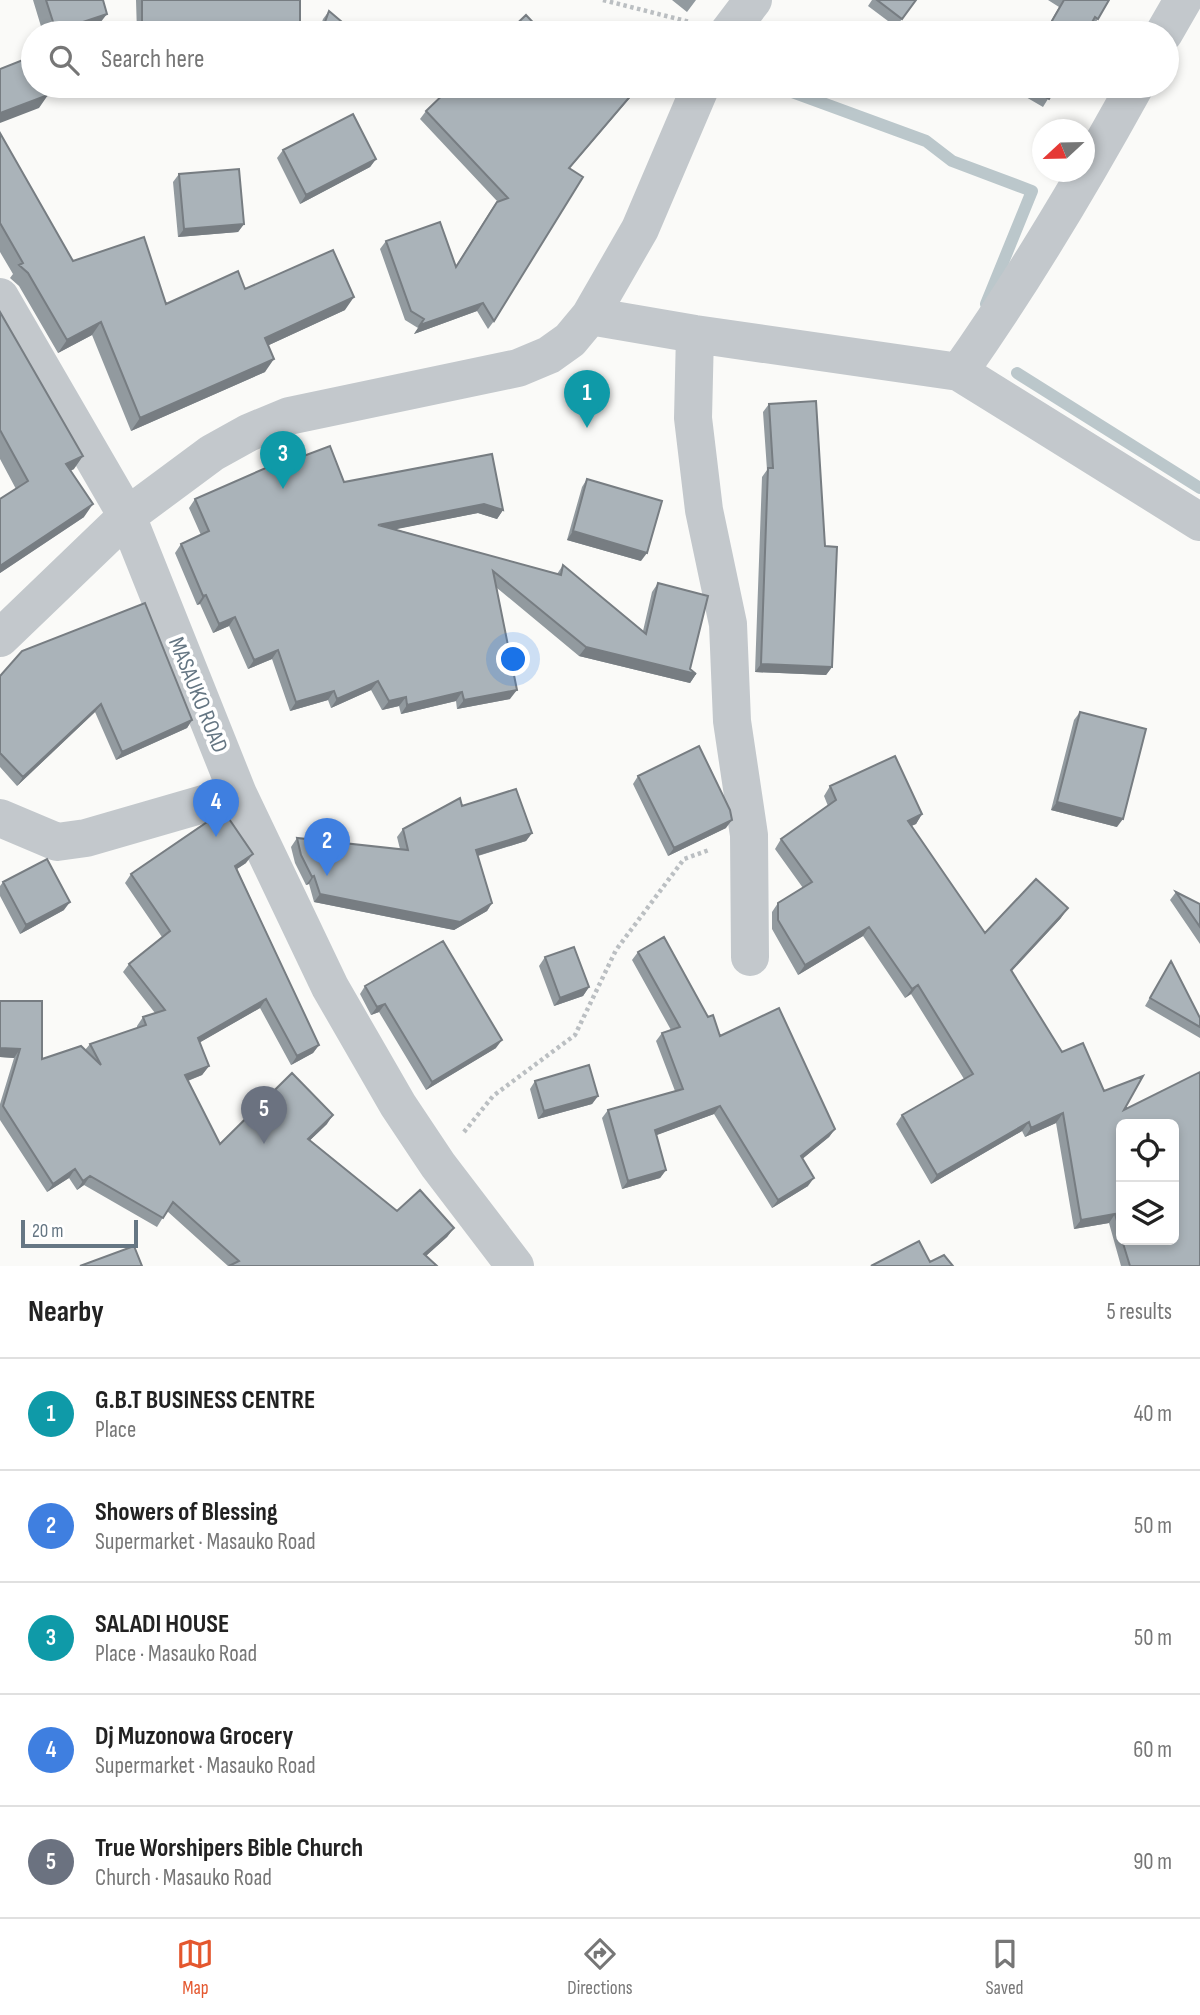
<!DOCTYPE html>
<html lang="en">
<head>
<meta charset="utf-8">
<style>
  body { margin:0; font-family:"Sofia Sans Condensed",sans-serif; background:#f6f6f6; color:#222 }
  .controls { position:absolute; right:21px; bottom:21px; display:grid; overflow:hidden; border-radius:10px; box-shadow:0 4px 10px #0003 }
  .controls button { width:63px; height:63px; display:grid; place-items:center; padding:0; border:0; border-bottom:2px solid #e0e0e0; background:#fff; color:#222; font:35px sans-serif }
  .compass { position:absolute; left:1032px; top:119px; width:63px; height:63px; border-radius:50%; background:#fff; box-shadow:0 4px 10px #0003; rotate:248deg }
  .scale { position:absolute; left:21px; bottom:18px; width:117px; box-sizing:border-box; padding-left:7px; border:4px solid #657683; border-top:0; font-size:19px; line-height:24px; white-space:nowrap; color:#657683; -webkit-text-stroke:5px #fff; paint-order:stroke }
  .you { position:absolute; left:514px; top:660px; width:24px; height:24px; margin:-18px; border:5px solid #fff; border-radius:50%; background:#1a73e8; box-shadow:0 0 0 10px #1a73e833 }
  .badge { display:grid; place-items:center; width:46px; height:46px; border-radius:50%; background:#e4572e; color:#fff; font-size:23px; font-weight:700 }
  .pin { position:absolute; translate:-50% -58px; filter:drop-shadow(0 2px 4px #0008) }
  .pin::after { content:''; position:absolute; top:37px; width:24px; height:21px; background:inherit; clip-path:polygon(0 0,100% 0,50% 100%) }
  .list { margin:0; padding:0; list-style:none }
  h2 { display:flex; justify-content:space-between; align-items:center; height:91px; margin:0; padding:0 28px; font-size:30px }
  h2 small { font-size:23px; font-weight:400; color:#767676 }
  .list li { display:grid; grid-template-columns:46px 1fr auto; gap:21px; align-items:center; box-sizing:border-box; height:112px; padding:0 28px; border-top:2px solid #e0e0e0 }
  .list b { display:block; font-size:26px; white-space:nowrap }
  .list p { margin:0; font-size:23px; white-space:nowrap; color:#767676 }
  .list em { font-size:23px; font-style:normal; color:#767676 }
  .icon { flex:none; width:38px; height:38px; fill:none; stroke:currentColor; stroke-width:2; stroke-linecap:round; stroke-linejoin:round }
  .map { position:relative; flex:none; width:1200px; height:1266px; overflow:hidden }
  .search { position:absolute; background:#fff; box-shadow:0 4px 10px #0003; left:21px; right:21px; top:21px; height:77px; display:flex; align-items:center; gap:18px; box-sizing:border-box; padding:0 24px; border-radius:38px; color:#767676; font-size:26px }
  .sheet { height:651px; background:#fff }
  nav { display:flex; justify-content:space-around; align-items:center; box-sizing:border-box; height:98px; border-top:2px solid #e0e0e0; background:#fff; font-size:19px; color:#767676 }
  nav a { display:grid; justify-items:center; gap:4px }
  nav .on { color:#e4572e }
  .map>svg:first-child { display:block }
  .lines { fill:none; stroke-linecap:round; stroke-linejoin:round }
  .stream { stroke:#bbc7cb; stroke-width:12 }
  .path { stroke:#bbbfc2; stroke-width:4.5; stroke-dasharray:3.5 3.5; stroke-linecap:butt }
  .street { stroke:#c3c8cc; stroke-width:38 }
  .wall { fill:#929a9f; fill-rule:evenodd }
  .shaded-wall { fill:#777d82 }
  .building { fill:#aab3b9; stroke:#777d82; stroke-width:2 }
  .labels { text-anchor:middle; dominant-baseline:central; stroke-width:7; stroke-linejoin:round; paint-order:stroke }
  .street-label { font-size:23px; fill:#657683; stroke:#fff }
</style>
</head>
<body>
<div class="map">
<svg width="1200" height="1266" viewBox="0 0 1200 1266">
  <rect width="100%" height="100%" fill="#fafaf8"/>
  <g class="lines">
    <path class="stream" d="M776,86L926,141L952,161L1032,191L986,304
      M1017,373L1200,488"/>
    <path class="path" d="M603,0L690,22
      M464,1132L493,1096L575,1035L616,950L684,859L709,850"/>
    <path class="street" d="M728,33L753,0
      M1164,33L1183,0
      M0,297L127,516L238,794L330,987L398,1105L438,1165L515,1266
      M590,316L695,334L959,372L1200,522
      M695,334L693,418L704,510L728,624L732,721L749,835L750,957
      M959,372C1024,280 1081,184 1135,86
      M0,638L127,516L212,453L248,433L289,416L518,368L549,355L570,340L590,316L640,229L701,86
      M0,818L57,842L86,838L238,794"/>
  </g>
  <path class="wall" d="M33,0H103L97,27L78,33H43Z
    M136,0H300V33H137Z
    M672,0H696L687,12Z
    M872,0H916L896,27L868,6Z
    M1048,0H1109L1098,19L1092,27L1090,26L1086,33H1044L1059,7Z
    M329,11L355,33H318L323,19Z
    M299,86H392L387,93L294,98Z
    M1014,86H1056L1043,107L1012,89Z
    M426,111L570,168L494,321L488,329L477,311L414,334L418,328L405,320L380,249L386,241L456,266L491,210L497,201L420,119Z
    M0,133L73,261L166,304L245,289L345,310L269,345L265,372L131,431L92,335L58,353L19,286L10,278L13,274L0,252Z
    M283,150L376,159L370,167L300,204L277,158Z
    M179,174L244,224L238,232L178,237L173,182Z
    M0,312L74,469L70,471L84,517L0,573V499L16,489L0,459Z
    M769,404L825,546L832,667L826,675L755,672L762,477L767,470L763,412Z
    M293,460L344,482L503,510L497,519L478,513L395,529L557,574L563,565L643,631L652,592L658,583L690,669L696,674L690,683L579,656L497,588L510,699L457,709L456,701L401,714L399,706L382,710L371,690L331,708L328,700L290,711L272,659L248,669L229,626L213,633L200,604L197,605L175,553L181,544L201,535L189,508L195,499Z
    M587,479L641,561L567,540L582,487Z
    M0,676L192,720L187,728L116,760L95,712L17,786L0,767Z
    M1080,712L1117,827L1051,810L1074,720Z
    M638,776L726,828L668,856L633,784Z
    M830,786L922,814L916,824L911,826L985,933L1061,918L1012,971L1062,1052L1124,1110L1200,1266H1121L1109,1223L1074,1229L1056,1123L1025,1137L1022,1131L931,1184L896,1124L902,1115L964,1079L911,994L905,998L863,936L798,975L772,929V912L778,903L803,888L775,849L781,839L828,806L824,796ZM1121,1124L1174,1240H1121Z
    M462,806L532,833L526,841L478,856L492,903L487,911L454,930L314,902L309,884L306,885L295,863L291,847L297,838L400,849L397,837L403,829Z
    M246,863L237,869L319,1045L313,1053L291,1065L260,1008L200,1042L209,1066L202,1075L188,1081L220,1144L327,1124L310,1140L397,1211L454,1228L447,1237L426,1256L438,1266H228L167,1211L157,1227L84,1185L77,1190L69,1178L47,1192L0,1120V1104L14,1058L0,1057V1001L42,1059L85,1050L90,1044L137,1028V1026L143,1017L155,1013L123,972L129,964L162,937L125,883L131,874Z
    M3,882L64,910L20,934L0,896V886Z
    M1176,892L1200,904V944L1170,900Z
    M638,952L708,1017L720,1036L835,1129L829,1137L802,1159L808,1186L772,1208L714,1114L656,1135L666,1170L660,1178L622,1189L602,1118L608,1110L675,1091L656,1041L662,1033L671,1030L632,960Z
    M545,957L589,987L583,996L554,1006L539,966Z
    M1171,961L1200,1018V1038L1145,1006Z
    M365,986L496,1048L426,1090L379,1012L371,1015L360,994Z
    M535,1081L598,1096L592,1104L538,1119L530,1089Z"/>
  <path class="shaded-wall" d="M107,14L97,27L78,33H54L56,31Z
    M371,86H392L387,93L294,98L300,90Z
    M639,86H640L563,176L569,168Z
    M48,95L39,108L0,123V113Z
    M376,159L370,167L300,204L306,195Z
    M244,224L238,232L178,237L184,229Z
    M354,297L345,310L256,351L265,338Z
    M483,303L477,311L414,334L420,325Z
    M101,322L92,335L58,353L67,340Z
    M274,359L265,372L131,431L140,418Z
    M83,456L74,469L57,477L66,464Z
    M93,504L84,517L0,573V566Z
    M484,504L503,510L497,519L478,513L372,534L378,525Z
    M573,531L647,553L641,561L567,540Z
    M206,595L200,604L197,605L203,596Z
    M235,617L229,626L213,633L219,624Z
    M586,647L696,674L690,683L579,656Z
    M278,650L272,659L248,669L254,660Z
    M761,664L832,667L826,675L755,672Z
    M378,681L371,690L331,708L337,699Z
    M517,690L510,699L457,709L464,700Z
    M334,691L328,700L290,711L296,702Z
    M462,692L456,701L401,714L407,705Z
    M406,697L399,706L382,710L389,701Z
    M101,704L95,712L17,786L23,777Z
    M192,720L187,728L116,760L122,752Z
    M1057,802L1123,819L1117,827L1051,810Z
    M922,814L916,824L902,830L908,821Z
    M732,820L726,828L668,856L674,848Z
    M532,833L526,841L470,858L476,850Z
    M253,854L246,863L229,874L235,866Z
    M314,876L309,884L306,885L312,877Z
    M320,894L492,903L487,911L454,930L314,902Z
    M70,902L64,910L20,934L26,925Z
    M1068,908L1061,918L1004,979L1011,970Z
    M869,927L863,936L798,975L805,965Z
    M918,985L911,994L905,998L912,989Z
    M589,987L583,996L554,1006L560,998Z
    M266,999L260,1008L192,1047L198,1038Z
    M385,1004L379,1012L371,1015L377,1007Z
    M502,1040L496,1048L426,1090L432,1082Z
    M319,1045L313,1053L291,1065L297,1056Z
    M0,1048L20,1049L14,1058L0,1057Z
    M209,1066L202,1075L179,1084L185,1075Z
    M598,1096L592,1104L538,1119L544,1111Z
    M720,1106L714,1114L649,1138L655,1130Z
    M1063,1113L1056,1123L1025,1137L1031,1128Z
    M333,1115L327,1124L302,1148L308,1139Z
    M1029,1122L1022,1131L931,1184L937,1175Z
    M835,1129L829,1137L795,1165L801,1156Z
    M75,1169L69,1178L47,1192L53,1184Z
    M666,1170L660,1178L622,1189L628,1181Z
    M90,1176L84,1185L77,1190L83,1181Z
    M814,1178L808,1186L772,1208L778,1200Z
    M1115,1214L1109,1223L1074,1229L1081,1220Z
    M454,1228L447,1237L418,1263L424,1254Z"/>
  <path class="building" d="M46,0H103L107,14L56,31Z
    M142,0H300V33H142Z
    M877,0H916L902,19Z
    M1064,0H1109L1098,19L1095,17L1086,33H1045Z
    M329,11L355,33H321Z
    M526,15L543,33H507Z
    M33,56V86H45L48,95L0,113V69Z
    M301,86H371L300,90Z
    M452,86H639L569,168L583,177L494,321L483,303L420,325L424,319L411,311L386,241L440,222L456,267L497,202L508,198L426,111Z
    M1026,86H1056L1049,99Z
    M353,114L376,159L306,195L283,150Z
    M0,133L73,261L144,237L166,304L238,271L245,289L333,250L354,297L265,338L274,359L140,418L101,322L67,340L28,273L19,265L23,263L0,223Z
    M239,169L244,224L184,229L179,174Z
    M0,312L83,456L66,464L93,504L0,566V499L28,481L0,430Z
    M816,401L825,546L837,547L832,667L761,664L768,468H773L769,404Z
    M330,446L344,482L492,454L503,510L484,504L378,525L561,575L563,565L646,634L658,583L708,596L690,669L696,674L586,647L493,571L517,690L464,700L462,692L407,705L406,697L389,701L378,681L337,699L334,691L296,702L278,650L254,660L235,617L219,624L206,595L203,596L181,544L209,531L195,499L291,457L293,460Z
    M587,479L662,501L647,553L573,531Z
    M145,603L192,720L122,752L101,704L23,777L0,753V676L22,651Z
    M1080,712L1146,729L1123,819L1057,802Z
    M699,746L730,810L732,820L674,848L638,776Z
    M895,756L922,814L908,821L985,933L1036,879L1068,908L1011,970L1062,1052L1083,1043L1104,1091L1143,1076L1124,1110L1200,1072V1266H1130L1122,1240H1174V1124H1121V1235L1115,1214L1081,1220L1063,1113L1031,1128L1029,1122L937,1175L902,1115L973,1074L918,985L912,989L869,927L805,965L778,920V903L812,882L781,839L836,800L830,786Z
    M516,789L532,833L476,850L492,903L460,922L320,894L314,876L312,877L301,855L297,838L408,850L403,829L460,798L462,806Z
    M225,813L253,854L235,866L319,1045L297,1056L266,999L198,1038L209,1066L185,1075L220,1144L292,1073L333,1115L308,1139L397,1211L420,1190L454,1228L424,1254L437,1266H229L239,1261L173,1202L163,1218L90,1176L83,1181L75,1169L53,1184L3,1106L20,1049L0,1048V1001H42V1059L81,1046L101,1065L90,1044L146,1025L143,1017L165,1010L129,964L170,931L131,874L216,816Z
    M47,859L70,902L26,925L3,882Z
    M1176,892L1200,904V927Z
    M664,937L708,1017L713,1015L720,1036L779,1008L835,1129L801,1156L814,1178L778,1200L720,1106L655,1130L666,1170L628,1181L608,1110L683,1089L662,1033L680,1027L638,952Z
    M443,941L502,1040L432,1082L385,1004L377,1007L365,986Z
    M574,947L589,987L560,998L545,957Z
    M1171,961L1200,1018V1027L1150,998Z
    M589,1065L598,1096L544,1111L535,1081Z
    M919,1241L930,1262L944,1255L953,1266H871Z
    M134,1246L142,1266H80Z"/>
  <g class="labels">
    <g class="street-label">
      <text transform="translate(198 695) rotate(68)">MASAUKO ROAD</text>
    </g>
  </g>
</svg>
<div class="controls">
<button><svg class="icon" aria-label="locate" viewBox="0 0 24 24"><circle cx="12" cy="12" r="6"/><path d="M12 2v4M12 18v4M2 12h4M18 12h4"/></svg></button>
<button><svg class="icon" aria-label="layers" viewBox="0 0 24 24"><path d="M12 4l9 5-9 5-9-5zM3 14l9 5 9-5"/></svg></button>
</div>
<svg class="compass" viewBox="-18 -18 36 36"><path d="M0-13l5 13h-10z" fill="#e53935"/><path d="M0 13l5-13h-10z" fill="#767676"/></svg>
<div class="scale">20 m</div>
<div class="you"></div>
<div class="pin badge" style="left:587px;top:428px;background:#0f9aa8">1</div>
<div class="pin badge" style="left:327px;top:876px;background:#3f7fe0">2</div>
<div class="pin badge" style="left:283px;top:489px;background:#0f9aa8">3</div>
<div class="pin badge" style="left:216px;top:837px;background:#3f7fe0">4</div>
<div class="pin badge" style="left:264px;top:1144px;background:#6b7280">5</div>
<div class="search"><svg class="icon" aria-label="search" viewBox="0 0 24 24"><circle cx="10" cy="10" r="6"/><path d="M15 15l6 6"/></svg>Search here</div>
</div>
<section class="sheet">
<h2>Nearby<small>5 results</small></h2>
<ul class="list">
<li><span class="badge" style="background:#0f9aa8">1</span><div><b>G.B.T BUSINESS CENTRE</b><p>Place</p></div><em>40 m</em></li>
<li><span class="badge" style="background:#3f7fe0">2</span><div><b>Showers of Blessing</b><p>Supermarket · Masauko Road</p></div><em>50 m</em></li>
<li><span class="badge" style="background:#0f9aa8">3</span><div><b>SALADI HOUSE</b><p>Place · Masauko Road</p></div><em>50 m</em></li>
<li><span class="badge" style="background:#3f7fe0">4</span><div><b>Dj Muzonowa Grocery</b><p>Supermarket · Masauko Road</p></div><em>60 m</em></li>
<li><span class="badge" style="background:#6b7280">5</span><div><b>True Worshipers Bible Church</b><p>Church · Masauko Road</p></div><em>90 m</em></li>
</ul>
</section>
<nav>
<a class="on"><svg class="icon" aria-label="map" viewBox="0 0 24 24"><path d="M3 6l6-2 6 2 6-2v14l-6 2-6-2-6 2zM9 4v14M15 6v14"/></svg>Map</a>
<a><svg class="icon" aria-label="directions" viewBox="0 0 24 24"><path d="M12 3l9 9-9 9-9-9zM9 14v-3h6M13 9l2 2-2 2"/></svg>Directions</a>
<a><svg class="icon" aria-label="saved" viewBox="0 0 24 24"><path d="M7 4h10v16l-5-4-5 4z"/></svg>Saved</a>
</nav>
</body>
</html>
